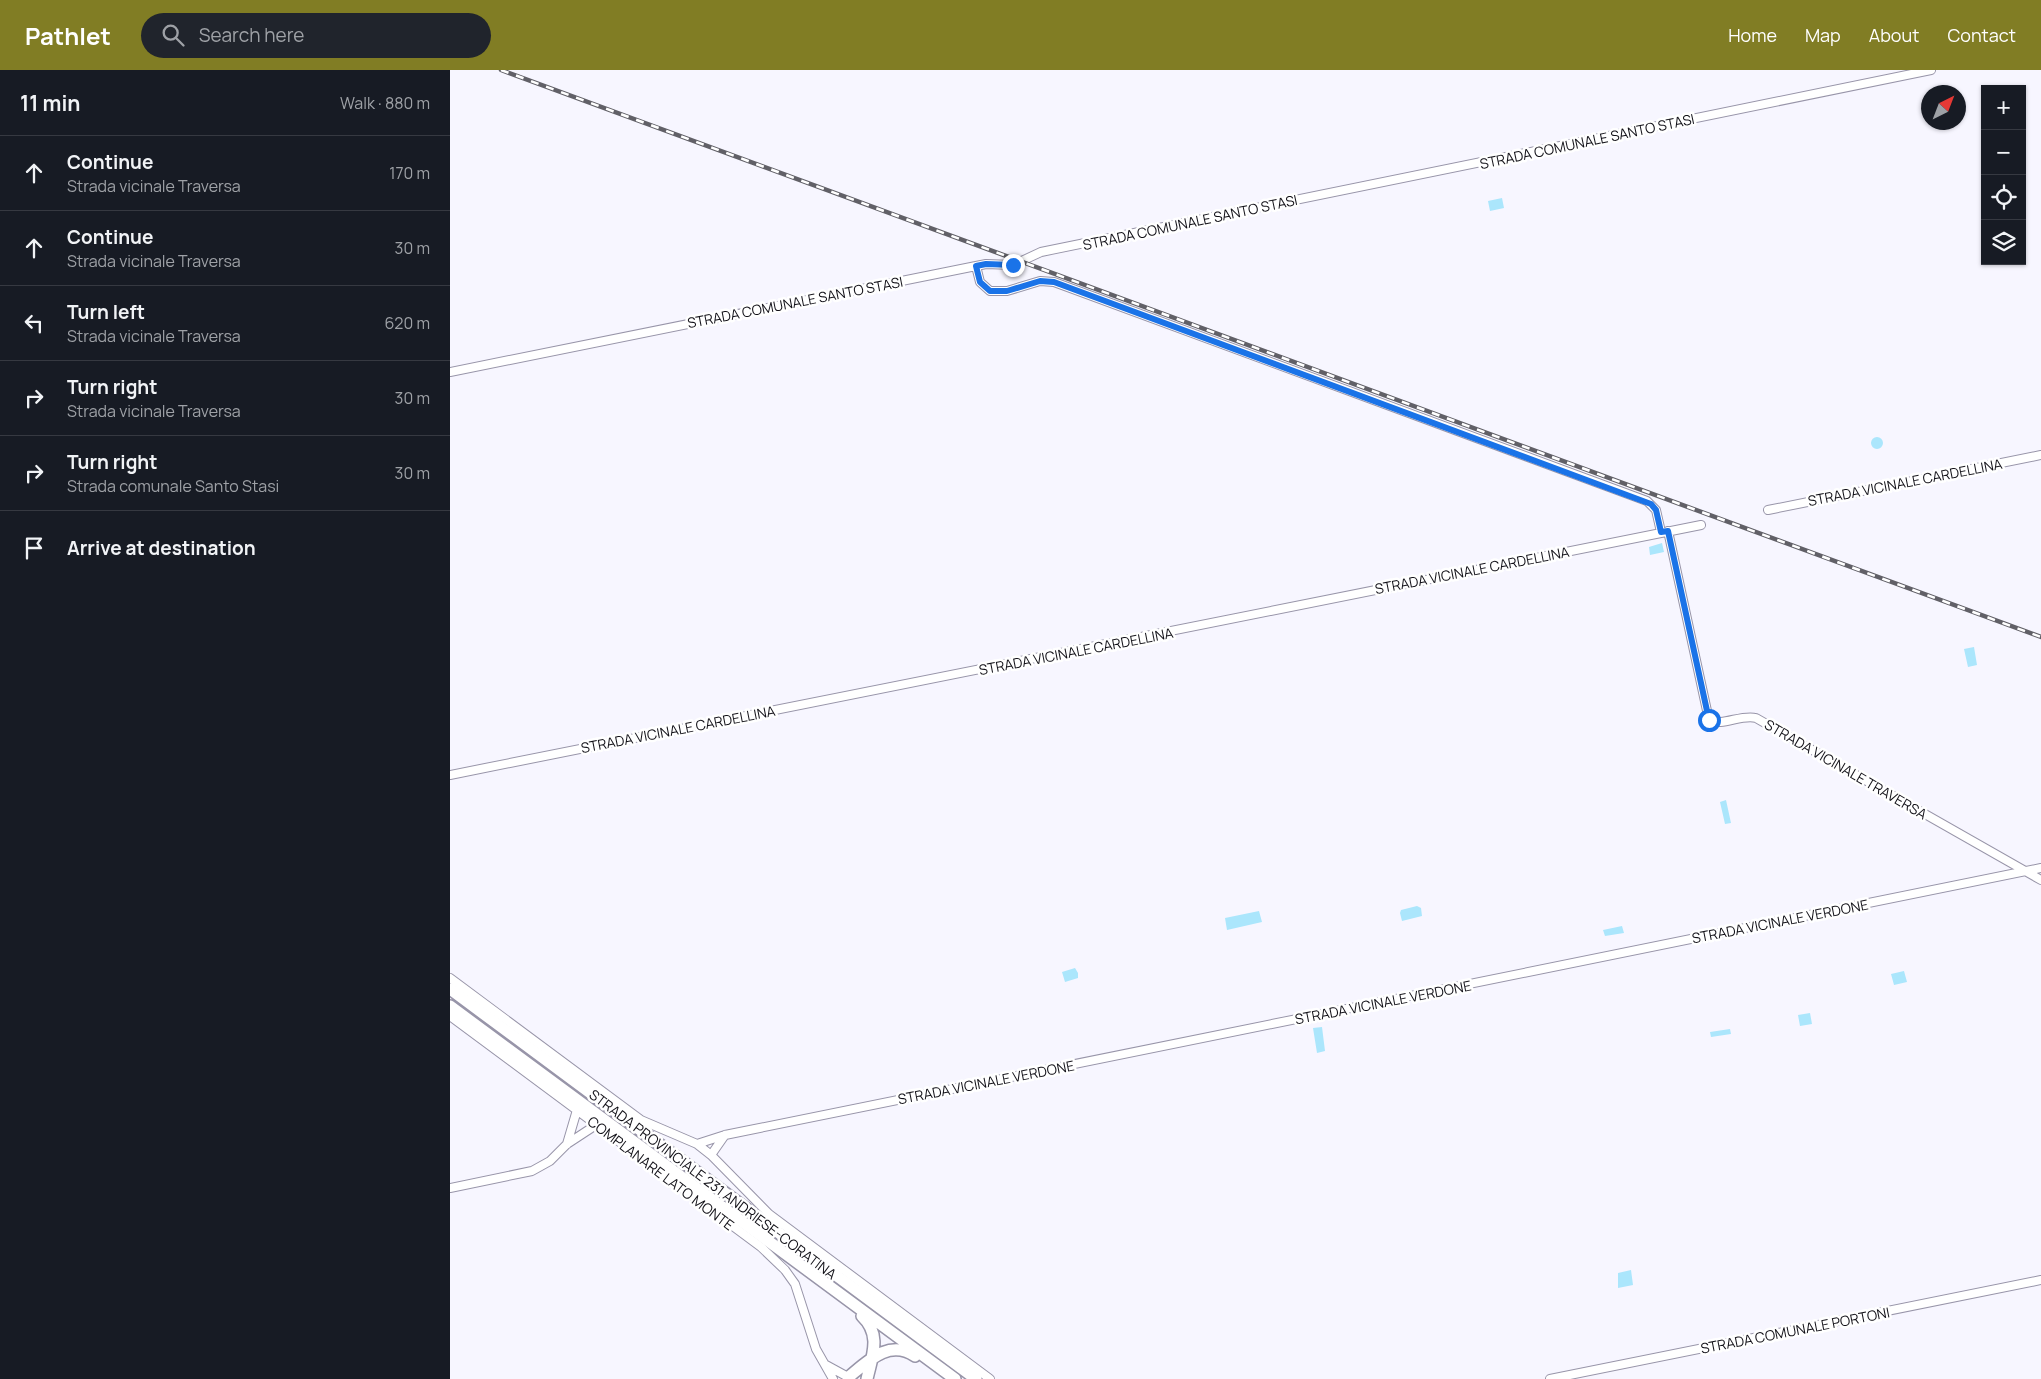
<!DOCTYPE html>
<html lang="en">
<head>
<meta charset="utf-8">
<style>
  body { margin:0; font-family:Manrope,sans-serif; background:#20242c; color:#f1f3f6 }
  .controls { position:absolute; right:15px; top:15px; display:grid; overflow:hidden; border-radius:0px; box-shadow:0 1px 4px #0004 }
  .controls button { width:45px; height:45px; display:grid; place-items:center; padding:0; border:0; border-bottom:1px solid #363941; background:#171b24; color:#f1f3f6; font:25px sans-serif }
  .compass { position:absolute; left:1471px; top:15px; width:45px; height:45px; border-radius:50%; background:#171b24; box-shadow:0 1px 4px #0004; rotate:42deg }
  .stop { position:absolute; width:15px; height:15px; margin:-11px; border:4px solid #1a73e8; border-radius:50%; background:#fff }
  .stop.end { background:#1a73e8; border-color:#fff; box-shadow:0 1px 5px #0008 }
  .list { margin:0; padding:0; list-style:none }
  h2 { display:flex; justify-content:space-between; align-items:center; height:65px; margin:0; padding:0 20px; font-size:21px }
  h2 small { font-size:16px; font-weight:400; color:#9ea1a6 }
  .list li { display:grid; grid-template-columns:32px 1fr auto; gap:15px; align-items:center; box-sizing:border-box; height:75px; padding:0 20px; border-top:1px solid #363941 }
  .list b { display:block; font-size:19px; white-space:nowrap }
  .list p { margin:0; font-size:16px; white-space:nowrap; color:#9ea1a6 }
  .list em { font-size:16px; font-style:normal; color:#9ea1a6 }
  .icon { flex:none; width:28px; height:28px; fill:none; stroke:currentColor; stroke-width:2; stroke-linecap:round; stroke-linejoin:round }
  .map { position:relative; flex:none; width:1591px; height:1309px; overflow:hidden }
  header { display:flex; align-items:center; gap:30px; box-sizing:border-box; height:70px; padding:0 25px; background:#817d24; color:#fff }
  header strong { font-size:24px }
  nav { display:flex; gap:28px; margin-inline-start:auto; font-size:18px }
  .search { width:350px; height:45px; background:#20242c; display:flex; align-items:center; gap:12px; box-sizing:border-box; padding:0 18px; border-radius:28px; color:#9ea1a6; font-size:19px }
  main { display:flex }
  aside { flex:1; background:#171b24 }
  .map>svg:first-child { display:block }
  .water { fill:#abe6fc }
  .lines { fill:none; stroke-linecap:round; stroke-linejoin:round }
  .minor-casing { stroke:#9895a9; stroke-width:10 }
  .highway-casing { stroke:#9895a9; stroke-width:14 }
  .minor { stroke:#fff; stroke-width:8 }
  .highway { stroke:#fff; stroke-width:11 }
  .rail-casing { stroke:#616067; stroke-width:4.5 }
  .rail { stroke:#fff; stroke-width:2.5; stroke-dasharray:8; stroke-linecap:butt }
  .route { stroke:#1a73e8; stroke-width:6 }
  .labels { text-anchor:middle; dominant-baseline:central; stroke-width:5; stroke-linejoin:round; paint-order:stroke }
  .street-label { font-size:14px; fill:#111017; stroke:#fff }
</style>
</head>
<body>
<header>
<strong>Pathlet</strong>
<div class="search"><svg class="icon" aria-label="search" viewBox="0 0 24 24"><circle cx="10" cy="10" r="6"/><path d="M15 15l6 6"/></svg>Search here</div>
<nav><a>Home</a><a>Map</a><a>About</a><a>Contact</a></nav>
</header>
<main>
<aside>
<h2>11 min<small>Walk · 880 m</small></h2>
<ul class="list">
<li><svg class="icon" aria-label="ahead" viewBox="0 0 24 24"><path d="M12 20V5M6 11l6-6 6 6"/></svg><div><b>Continue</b><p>Strada vicinale Traversa</p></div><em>170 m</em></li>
<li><svg class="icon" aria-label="ahead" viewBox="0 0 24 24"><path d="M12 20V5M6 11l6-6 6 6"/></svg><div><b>Continue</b><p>Strada vicinale Traversa</p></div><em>30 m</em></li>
<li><svg class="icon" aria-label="left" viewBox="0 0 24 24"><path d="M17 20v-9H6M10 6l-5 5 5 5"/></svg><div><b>Turn left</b><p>Strada vicinale Traversa</p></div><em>620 m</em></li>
<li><svg class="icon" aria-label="right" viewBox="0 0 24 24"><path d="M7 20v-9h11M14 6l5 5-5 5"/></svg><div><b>Turn right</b><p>Strada vicinale Traversa</p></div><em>30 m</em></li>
<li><svg class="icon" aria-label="right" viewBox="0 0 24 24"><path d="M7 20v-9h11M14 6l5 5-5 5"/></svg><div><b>Turn right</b><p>Strada comunale Santo Stasi</p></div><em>30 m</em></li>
<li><svg class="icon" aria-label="arrive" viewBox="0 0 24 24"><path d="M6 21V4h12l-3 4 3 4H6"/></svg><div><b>Arrive at destination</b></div></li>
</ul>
</aside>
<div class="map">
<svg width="1591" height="1309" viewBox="0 0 1591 1309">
  <rect width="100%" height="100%" fill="#f7f6ff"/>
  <path class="water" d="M1052,128L1054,138L1040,141L1038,131Z
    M1421 373a6 6 0 1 1 12 0a6 6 0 1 1-12 0Z
    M1212,473L1214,482L1200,485L1199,477Z
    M1524,577L1527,595L1518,597L1514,579Z
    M1276,730L1281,753L1275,754L1270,732Z
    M967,836L971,838L972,846L952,851L950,843L951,840Z
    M809,841L812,852L777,860L775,848Z
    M1172,856L1174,863L1155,866L1153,860Z
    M625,898L628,903V908L615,912L612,902Z
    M1454,901L1457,912L1444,915L1441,904Z
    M1360,943L1362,954L1350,956L1348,945Z
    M872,957L875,981L867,983L863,958Z
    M1280,959L1281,964L1261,967L1260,962Z
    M1181,1200L1183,1215L1168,1218V1203Z"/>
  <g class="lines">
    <defs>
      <path id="minor" d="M526,196L530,212L540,221H557L590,211L604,212L1197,431L1206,440L1211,462
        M0,302L526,196L536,194L563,195L591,182L1481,0
        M1318,440L1591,385
        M1218,461L1259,650C1272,657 1291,644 1306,648L1591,810
        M0,705L1251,455
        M0,908L191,1050L247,1074L261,1085L319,1144L540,1309
        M0,946L311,1177L335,1200L345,1214L366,1279L383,1309
        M117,1074L127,1040
        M247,1074L275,1065L1591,798
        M261,1085L275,1065
        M0,1118L82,1101L100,1091L117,1074L146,1055
        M376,1295L398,1307
        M1100,1309L1591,1210"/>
      <path id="highway" d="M0,919L526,1309
        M0,936L505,1309
        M412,1246C432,1265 422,1286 417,1309
        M400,1306C419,1290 440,1269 465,1286"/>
    </defs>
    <use href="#minor" class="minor-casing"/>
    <use href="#highway" class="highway-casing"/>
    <use href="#minor" class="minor"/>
    <use href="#highway" class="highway"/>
    <defs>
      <path id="rail" d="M51,0L1591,567"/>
    </defs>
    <use href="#rail" class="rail-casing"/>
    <use href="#rail" class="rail"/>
  </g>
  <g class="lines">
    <path class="route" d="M563,195L536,194L526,196L530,212L540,221H557L590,211L604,212L1201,434L1206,440L1211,462L1218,461L1259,650"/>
  </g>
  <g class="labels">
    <g class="street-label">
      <text transform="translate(1137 71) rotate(-12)">STRADA COMUNALE SANTO STASI</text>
      <text transform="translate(740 152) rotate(-12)">STRADA COMUNALE SANTO STASI</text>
      <text transform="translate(345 232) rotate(-11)">STRADA COMUNALE SANTO STASI</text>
      <text transform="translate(1455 412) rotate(-11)">STRADA VICINALE CARDELLINA</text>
      <text transform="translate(1022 500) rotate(-11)">STRADA VICINALE CARDELLINA</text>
      <text transform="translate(626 581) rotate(-11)">STRADA VICINALE CARDELLINA</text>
      <text transform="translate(228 659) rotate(-11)">STRADA VICINALE CARDELLINA</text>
      <text transform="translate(1396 699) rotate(30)">STRADA VICINALE TRAVERSA</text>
      <text transform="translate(1330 851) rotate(-11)">STRADA VICINALE VERDONE</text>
      <text transform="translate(933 932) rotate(-11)">STRADA VICINALE VERDONE</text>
      <text transform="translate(536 1012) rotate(-11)">STRADA VICINALE VERDONE</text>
      <text transform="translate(211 1103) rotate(37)">COMPLANARE LATO MONTE</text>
      <text transform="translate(263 1114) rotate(37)">STRADA PROVINCIALE 231 ANDRIESE-CORATINA</text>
      <text transform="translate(1345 1260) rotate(-11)">STRADA COMUNALE PORTONI</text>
    </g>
  </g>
</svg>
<div class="controls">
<button>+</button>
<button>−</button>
<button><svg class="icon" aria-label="locate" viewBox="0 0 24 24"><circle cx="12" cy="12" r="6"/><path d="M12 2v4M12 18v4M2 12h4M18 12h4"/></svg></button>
<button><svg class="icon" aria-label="layers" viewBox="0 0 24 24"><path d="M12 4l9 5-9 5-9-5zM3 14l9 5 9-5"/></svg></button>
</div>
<svg class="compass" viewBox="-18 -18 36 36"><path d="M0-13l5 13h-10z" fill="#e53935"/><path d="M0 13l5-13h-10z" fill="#9ea1a6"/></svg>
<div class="stop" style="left:1259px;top:650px"></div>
<div class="stop end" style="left:563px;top:195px"></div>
</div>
</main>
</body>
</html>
